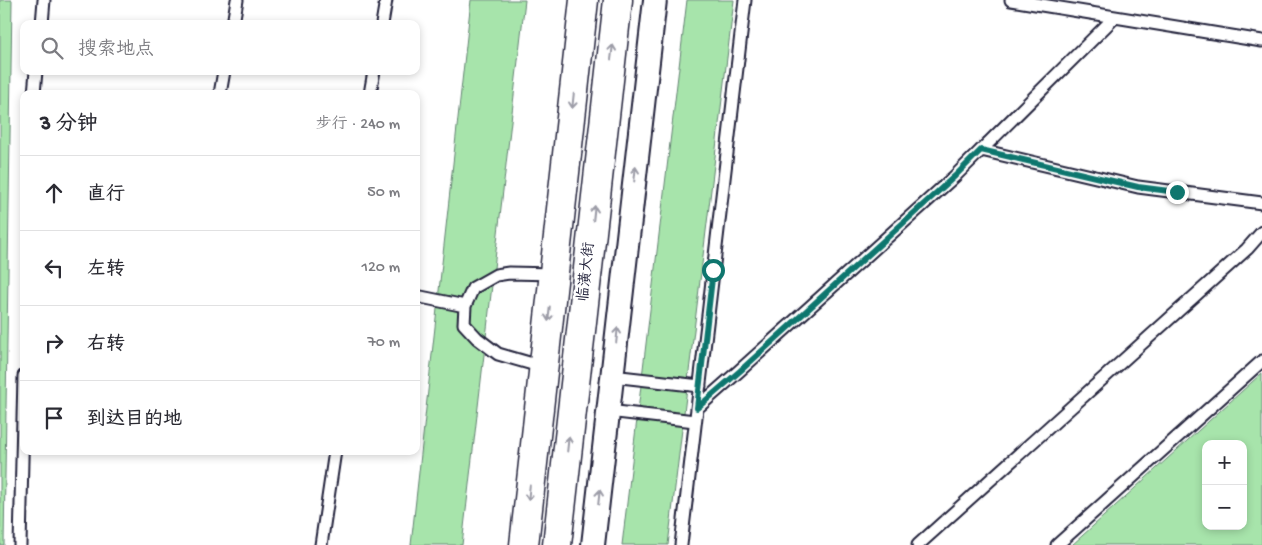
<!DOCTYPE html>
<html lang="zh">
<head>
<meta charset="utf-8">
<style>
  body { margin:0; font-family:"Gochi Hand","LXGW WenKai TC",sans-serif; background:#f7f7f7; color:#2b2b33 }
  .controls { position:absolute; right:15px; bottom:15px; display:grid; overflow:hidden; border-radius:10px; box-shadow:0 2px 8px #0003 }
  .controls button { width:45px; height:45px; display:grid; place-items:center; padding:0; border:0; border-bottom:1px solid #e1e1e2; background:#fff; color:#2b2b33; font:25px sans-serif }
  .stop { position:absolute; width:15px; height:15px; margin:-11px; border:4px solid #0f766e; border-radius:50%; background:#fff }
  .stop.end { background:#0f766e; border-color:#fff; box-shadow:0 1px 5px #0008 }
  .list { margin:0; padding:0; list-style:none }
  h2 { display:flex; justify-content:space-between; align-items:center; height:65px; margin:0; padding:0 20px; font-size:21px }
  h2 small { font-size:16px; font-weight:400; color:#7c7c81 }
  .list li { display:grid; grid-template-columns:32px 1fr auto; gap:15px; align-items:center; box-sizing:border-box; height:75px; padding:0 20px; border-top:1px solid #e1e1e2 }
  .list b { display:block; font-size:19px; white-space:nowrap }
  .list em { font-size:16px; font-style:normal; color:#7c7c81 }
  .icon { flex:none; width:28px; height:28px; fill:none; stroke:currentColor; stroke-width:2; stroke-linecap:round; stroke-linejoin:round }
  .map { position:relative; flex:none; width:1262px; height:545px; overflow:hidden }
  .search { position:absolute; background:#fff; box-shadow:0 2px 8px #0003; left:20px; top:20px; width:400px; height:55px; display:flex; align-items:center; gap:12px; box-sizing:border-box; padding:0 18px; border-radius:10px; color:#7c7c81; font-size:19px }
  .panel { position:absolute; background:#fff; box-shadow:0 2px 8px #0003; left:20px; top:90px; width:400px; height:365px; border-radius:10px }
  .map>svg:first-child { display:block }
  .green { fill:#a7e4ab; stroke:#648373; fill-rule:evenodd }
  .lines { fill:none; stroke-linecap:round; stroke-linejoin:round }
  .service-casing { stroke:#22223b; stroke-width:15 }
  .minor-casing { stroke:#22223b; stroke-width:26 }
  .secondary-casing { stroke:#22223b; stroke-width:31 }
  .service { stroke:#fff; stroke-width:11 }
  .minor { stroke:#fff; stroke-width:22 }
  .secondary { stroke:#fff; stroke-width:28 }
  .oneway { stroke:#9c9ca7 }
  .route { stroke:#0f766e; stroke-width:6 }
  .labels { text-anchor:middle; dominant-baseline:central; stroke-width:5; stroke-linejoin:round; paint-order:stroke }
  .street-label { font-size:15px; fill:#22223b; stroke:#fff }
</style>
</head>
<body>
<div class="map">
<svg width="1262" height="545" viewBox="0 0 1262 545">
  <rect width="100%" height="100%" fill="#fff"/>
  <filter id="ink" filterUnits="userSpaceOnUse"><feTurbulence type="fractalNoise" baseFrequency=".02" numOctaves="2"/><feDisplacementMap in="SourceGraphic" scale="10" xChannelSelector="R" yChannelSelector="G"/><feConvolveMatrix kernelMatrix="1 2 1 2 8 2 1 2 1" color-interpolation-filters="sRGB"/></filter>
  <g filter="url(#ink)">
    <path class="green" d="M0,0H12L4,545H0Z
      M471,0H525L462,545H411Z
      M687,0H734L668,545H622Z
      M1262,373V545H1072ZM1206,444H1243V526H1206Z"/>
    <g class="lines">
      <defs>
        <path id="service" d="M1011,0L1262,41
          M42,24L44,0
          M233,24L237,0
          M382,24L386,0
          M34,94L36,71
          M220,94L224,71
          M370,94L374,71
          M981,150L1138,187L1262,203
          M416,296L465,306
          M543,367L498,354L477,338L464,324L465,306L473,288L496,275L509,273L554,274
          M612,376L700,386
          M697,408L739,371L955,176L1115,17
          M608,411L695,421
          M20,545L24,376
          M321,545L335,451
          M681,545L745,0
          M918,545L1247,249L1262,232
          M1057,545L1262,361"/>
        <path id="minor" d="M593,545L655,0"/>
        <path id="secondary" d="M524,545L584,0
          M557,545L618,0"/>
      </defs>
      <use href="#service" class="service-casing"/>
      <use href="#minor" class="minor-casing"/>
      <use href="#secondary" class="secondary-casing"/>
      <use href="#service" class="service"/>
      <use href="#minor" class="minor"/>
      <use href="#secondary" class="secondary"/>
    </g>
    <defs><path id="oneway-shaft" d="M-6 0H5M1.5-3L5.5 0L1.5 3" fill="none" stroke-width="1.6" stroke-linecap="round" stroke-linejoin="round" transform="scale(1.25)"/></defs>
    <g class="oneway">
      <use href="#oneway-shaft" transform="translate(612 52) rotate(-83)"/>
      <use href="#oneway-shaft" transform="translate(573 101) rotate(96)"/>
      <use href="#oneway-shaft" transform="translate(635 174) rotate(-84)"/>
      <use href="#oneway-shaft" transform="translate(594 213) rotate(-84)"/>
      <use href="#oneway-shaft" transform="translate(549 314) rotate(96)"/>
      <use href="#oneway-shaft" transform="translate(617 335) rotate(-84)"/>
      <use href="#oneway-shaft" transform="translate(568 444) rotate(-84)"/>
      <use href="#oneway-shaft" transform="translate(529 493) rotate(96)"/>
      <use href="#oneway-shaft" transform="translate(599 497) rotate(-84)"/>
    </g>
  </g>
  <g class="lines" filter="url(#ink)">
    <path class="route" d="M713,270L697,408L740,371L955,176L981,150L1138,187L1177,192"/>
  </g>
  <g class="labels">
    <g class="street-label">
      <text transform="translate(587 272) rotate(-84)">临潢大街</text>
    </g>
  </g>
</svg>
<div class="controls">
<button>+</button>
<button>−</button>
</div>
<div class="stop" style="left:713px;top:270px"></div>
<div class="stop end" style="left:1177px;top:192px"></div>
<div class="search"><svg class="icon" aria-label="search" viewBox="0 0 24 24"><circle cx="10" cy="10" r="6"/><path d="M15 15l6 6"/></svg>搜索地点</div>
<section class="panel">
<h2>3 分钟<small>步行 · 240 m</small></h2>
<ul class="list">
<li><svg class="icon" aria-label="ahead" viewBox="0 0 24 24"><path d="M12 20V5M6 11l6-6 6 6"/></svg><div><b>直行</b></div><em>50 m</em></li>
<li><svg class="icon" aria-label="left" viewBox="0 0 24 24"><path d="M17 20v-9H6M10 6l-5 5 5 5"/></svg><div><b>左转</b></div><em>120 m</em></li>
<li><svg class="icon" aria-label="right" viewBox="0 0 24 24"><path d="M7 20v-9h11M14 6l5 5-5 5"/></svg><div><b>右转</b></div><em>70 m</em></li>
<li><svg class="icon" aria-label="arrive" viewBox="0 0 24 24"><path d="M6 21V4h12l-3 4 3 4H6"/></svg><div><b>到达目的地</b></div></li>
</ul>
</section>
</div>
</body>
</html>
